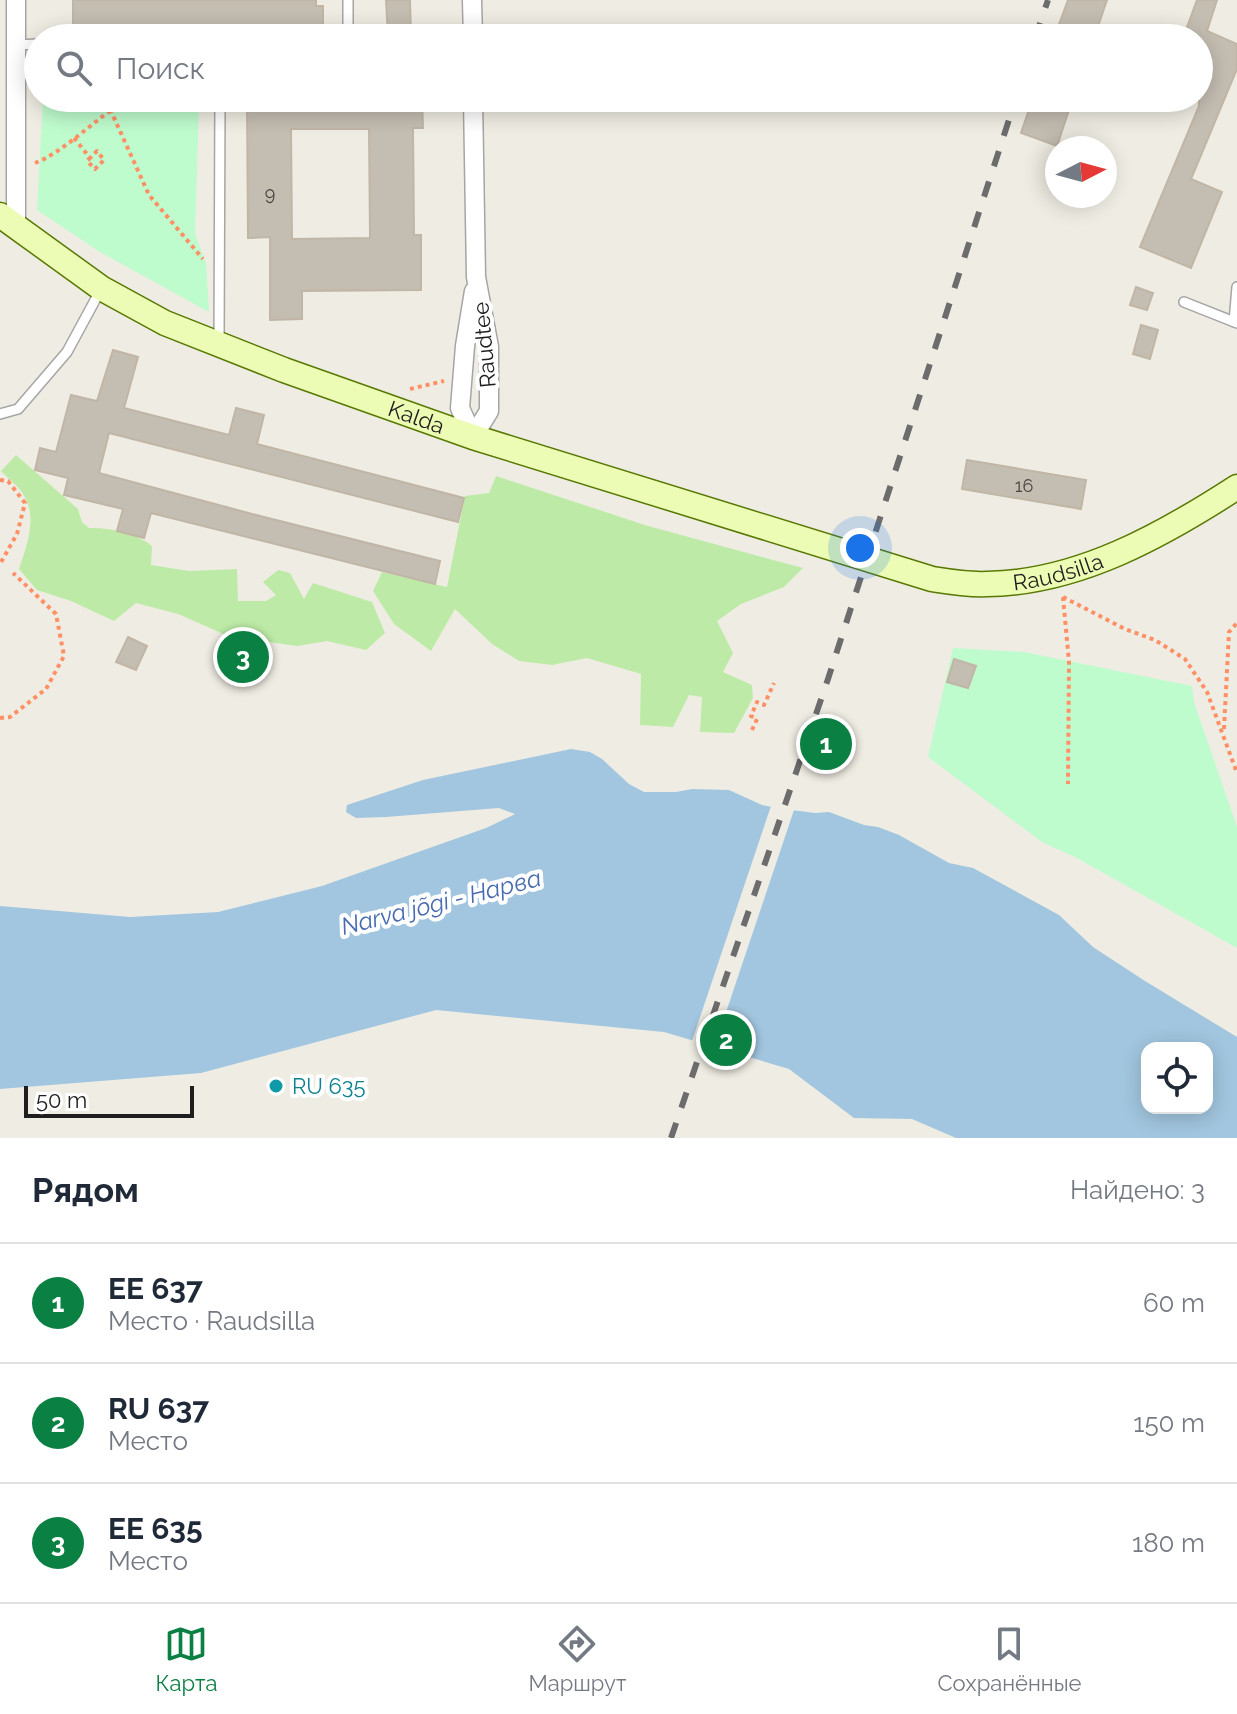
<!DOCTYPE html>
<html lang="ru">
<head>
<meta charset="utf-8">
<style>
  body { margin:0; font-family:Raleway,sans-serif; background:#f6f6f7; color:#1f2937 }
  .controls { position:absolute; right:24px; bottom:24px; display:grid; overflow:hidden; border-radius:16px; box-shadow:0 4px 20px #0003 }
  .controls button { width:72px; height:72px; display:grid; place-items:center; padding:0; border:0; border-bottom:2px solid #e0e1e3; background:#fff; color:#1f2937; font:40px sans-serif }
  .compass { position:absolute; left:1045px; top:136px; width:72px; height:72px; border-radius:50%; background:#fff; box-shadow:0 4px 20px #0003; rotate:84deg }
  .scale { position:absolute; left:24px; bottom:20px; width:170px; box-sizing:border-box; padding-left:8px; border:4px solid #1e1e1e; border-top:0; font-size:22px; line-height:28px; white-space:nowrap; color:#1e1e1e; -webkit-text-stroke:6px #fff; paint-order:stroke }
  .you { position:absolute; left:860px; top:548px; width:28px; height:28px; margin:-20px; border:6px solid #fff; border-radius:50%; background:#1a73e8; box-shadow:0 0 0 12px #1a73e833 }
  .badge { display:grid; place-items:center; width:52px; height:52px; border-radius:50%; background:#0b8043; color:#fff; font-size:26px; font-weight:700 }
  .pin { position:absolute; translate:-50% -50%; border:4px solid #fff; box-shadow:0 2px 8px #0006 }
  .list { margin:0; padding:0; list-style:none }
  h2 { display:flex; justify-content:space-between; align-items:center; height:104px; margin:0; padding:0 32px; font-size:34px }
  h2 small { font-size:26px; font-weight:400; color:#747a83 }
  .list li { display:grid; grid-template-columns:52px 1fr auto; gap:24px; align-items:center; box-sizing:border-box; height:120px; padding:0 32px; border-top:2px solid #e0e1e3 }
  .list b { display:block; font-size:30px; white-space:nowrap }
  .list p { margin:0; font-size:26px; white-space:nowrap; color:#747a83 }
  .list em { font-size:26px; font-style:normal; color:#747a83 }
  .icon { flex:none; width:44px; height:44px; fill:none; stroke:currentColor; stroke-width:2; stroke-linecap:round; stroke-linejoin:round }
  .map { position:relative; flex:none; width:1237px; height:1138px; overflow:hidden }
  .search { position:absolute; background:#fff; box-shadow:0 4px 20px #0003; left:24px; right:24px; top:24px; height:88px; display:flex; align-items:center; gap:20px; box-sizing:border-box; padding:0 28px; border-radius:44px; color:#747a83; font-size:30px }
  .sheet { height:464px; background:#fff }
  nav { display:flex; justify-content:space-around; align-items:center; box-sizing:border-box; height:112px; border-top:2px solid #e0e1e3; background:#fff; font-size:22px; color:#747a83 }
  nav a { display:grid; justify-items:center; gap:4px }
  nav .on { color:#0b8043 }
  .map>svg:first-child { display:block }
  .grass { fill:#bdeba7 }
  .park { fill:#befbcd }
  .water { fill:#a2c6df; fill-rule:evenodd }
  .pier { fill:#efede3 }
  .building { fill:#c4bdb2; stroke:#c1b6a5; stroke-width:2; fill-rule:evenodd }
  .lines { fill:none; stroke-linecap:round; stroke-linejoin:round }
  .lane-casing { stroke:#a5a5a5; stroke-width:12 }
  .street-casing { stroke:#a5a5a5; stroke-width:21 }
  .secondary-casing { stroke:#577801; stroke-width:27 }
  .path { stroke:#ff8f65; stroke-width:4; stroke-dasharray:4 4; stroke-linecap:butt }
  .lane { stroke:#fff; stroke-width:9 }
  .street { stroke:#fff; stroke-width:18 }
  .secondary { stroke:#ecfcb5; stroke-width:24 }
  .rail { stroke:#6c6c6c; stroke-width:6; stroke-dasharray:16 16; stroke-linecap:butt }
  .culture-dot { fill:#0f9aa8; stroke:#fff; stroke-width:3 }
  .labels { text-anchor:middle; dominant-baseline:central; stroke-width:8; stroke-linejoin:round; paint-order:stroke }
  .number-label { font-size:18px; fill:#484643 }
  .street-label { font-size:22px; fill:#1e1e1e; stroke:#fff }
  .culture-label { font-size:22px; fill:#0d838f; stroke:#fff; text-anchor:start }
  .water-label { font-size:24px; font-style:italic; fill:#476ab1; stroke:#fff }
</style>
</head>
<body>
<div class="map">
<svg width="1237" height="1138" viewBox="0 0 1237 1138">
  <rect width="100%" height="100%" fill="#efede3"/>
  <path class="grass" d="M16,455L78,509L82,522L89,528C109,527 136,533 152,546L151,565L189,571L237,569L238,601H266L276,595L263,582L278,570L290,573L304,599L313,583L372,602L385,633L366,650L327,641L297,646L228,636L178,614L136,603L114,621L71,601L37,590L19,569C27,545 38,517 23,494C18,486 8,478 1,471Z
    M496,476L648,526L803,568L784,587L741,604L717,621L733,653L723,672L752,685L753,698L734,733L700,732L702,697L689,695L673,727L640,725L641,674L587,658L552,665L519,661L492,644L455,609L431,651L394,624L373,591L382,572L447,587L465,496L489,493Z"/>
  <path class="park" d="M43,98H214V102L199,106L195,234L206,263L209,312L100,252L37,210Z
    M953,648L1024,652L1192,686L1194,702L1237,827V948L1077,858L1042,842L928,757Z"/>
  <path class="water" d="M571,749L590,752L602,759L629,784L644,792H676L692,789L729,790L762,805L776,808L815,813L829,812L864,825L878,827L899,835L949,863L973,868L1059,915L1093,947L1145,981L1237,1037V1138H956L912,1119L854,1118L789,1069L664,1032L436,1010L201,1073L0,1089V906L130,917L218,912L322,886L486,828L515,814L499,808L386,817L356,818L346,812L347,805L423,780ZM1147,1048H1207V1108H1147Z"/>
  <path class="pier" d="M772,803L795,807L713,1051L691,1044Z"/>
  <path class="building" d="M73,0H316V6H323V25H316L317,38H227V27L73,28Z
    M386,0H410L411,36H388Z
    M1068,0H1107L1094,38H1054Z
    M1197,0H1217L1207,31L1237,44V69L1191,179L1222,192L1191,268L1140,247L1199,106V38H1183Z
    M247,98H422L423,128H413L414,235H421V290L302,291V319L270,320V237L248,238ZM291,129H369L370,238L292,239Z
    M1033,98H1073L1057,146L1021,133Z
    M1136,287L1153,293L1147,310L1130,305Z
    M1141,325L1158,330L1150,359L1133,354Z
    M113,350L138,357L124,408L229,435L236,408L264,415L257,444L464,498L458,522L109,433L99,473L260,516L440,561L435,584L151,513L144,538L117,531L123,509L64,495L68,478L35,470L40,448L56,452L71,395L97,401Z
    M967,460L1086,480L1081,509L962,489Z
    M128,637L147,646L136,670L116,662Z
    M954,659L976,666L968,688L947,682Z"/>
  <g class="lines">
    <defs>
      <path id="lane" d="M348,0V38
        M16,45L38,44
        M1184,302L1237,323
        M1234,322L1237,287
        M219,343L220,98
        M0,414L18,409L67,352L100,291"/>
      <path id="street" d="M472,0L473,38
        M16,227V0
        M473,437L489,411V347L476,277L473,98
        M473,437L460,408L465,346L474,291"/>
      <g id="secondary">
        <path id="s1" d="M0,215L101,288L165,323L284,370L473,437L932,579C951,582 969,585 987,584C1078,583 1163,535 1237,487"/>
      </g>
    </defs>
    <use href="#lane" class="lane-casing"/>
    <use href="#street" class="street-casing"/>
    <use href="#secondary" class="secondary-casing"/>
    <path class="path" d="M99,98L110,109L149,195L203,259
      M74,138L90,158L97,151L104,160L95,169L87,161L90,158
      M35,163C64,152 99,116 128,98
      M410,389L444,381
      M0,480L8,481L25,503L17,534L0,564
      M1063,597L1125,629L1155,640L1185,659L1207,692L1237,773
      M1063,597L1069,662L1068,784
      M0,718L10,717L46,689L64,656L56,614L13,573
      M1224,729L1229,632L1237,623
      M752,730L757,719L751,716L757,702L764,705L774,683"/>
    <use href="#lane" class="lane"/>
    <use href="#street" class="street"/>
    <use href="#secondary" class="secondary"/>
    <path class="rail" d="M1035,38L1048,0
      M671,1138L828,679L1016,98"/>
  </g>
  <circle class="culture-dot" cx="276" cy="1086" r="8"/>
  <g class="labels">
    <g class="number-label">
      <text x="270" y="193">9</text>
      <text x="1024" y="485">16</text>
    </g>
    <g class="street-label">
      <text transform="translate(484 345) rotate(-95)">Raudtee</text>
      <text stroke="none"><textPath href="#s1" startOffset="466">Kalda</textPath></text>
      <text stroke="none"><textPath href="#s1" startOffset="1134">Raudsilla</textPath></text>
    </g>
    <g class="culture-label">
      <text x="292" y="1086">RU 635</text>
    </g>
    <g class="water-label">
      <text transform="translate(441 902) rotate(-14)">Narva jõgi - Нарва</text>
    </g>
  </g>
</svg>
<div class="controls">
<button><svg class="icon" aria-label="locate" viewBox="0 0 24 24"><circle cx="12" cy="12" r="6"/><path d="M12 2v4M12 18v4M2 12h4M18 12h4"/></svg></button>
</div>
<svg class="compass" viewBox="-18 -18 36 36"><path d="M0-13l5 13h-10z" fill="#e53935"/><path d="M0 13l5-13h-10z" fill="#747a83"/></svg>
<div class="scale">50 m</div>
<div class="you"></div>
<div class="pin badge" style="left:826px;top:744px">1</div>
<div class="pin badge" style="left:726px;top:1040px">2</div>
<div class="pin badge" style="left:243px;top:657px">3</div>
<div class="search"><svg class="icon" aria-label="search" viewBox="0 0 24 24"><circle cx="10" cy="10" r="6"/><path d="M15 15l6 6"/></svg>Поиск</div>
</div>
<section class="sheet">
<h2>Рядом<small>Найдено: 3</small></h2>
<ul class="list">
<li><span class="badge">1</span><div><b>EE 637</b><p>Место · Raudsilla</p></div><em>60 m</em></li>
<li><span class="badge">2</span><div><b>RU 637</b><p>Место</p></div><em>150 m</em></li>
<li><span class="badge">3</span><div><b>EE 635</b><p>Место</p></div><em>180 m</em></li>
</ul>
</section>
<nav>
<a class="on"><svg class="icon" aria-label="map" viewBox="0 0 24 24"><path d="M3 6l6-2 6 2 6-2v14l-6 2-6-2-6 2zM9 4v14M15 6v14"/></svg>Карта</a>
<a><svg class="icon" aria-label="directions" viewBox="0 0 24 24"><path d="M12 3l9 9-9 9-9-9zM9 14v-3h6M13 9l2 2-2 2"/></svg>Маршрут</a>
<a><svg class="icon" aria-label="saved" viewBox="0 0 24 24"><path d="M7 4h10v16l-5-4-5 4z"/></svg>Сохранённые</a>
</nav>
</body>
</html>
